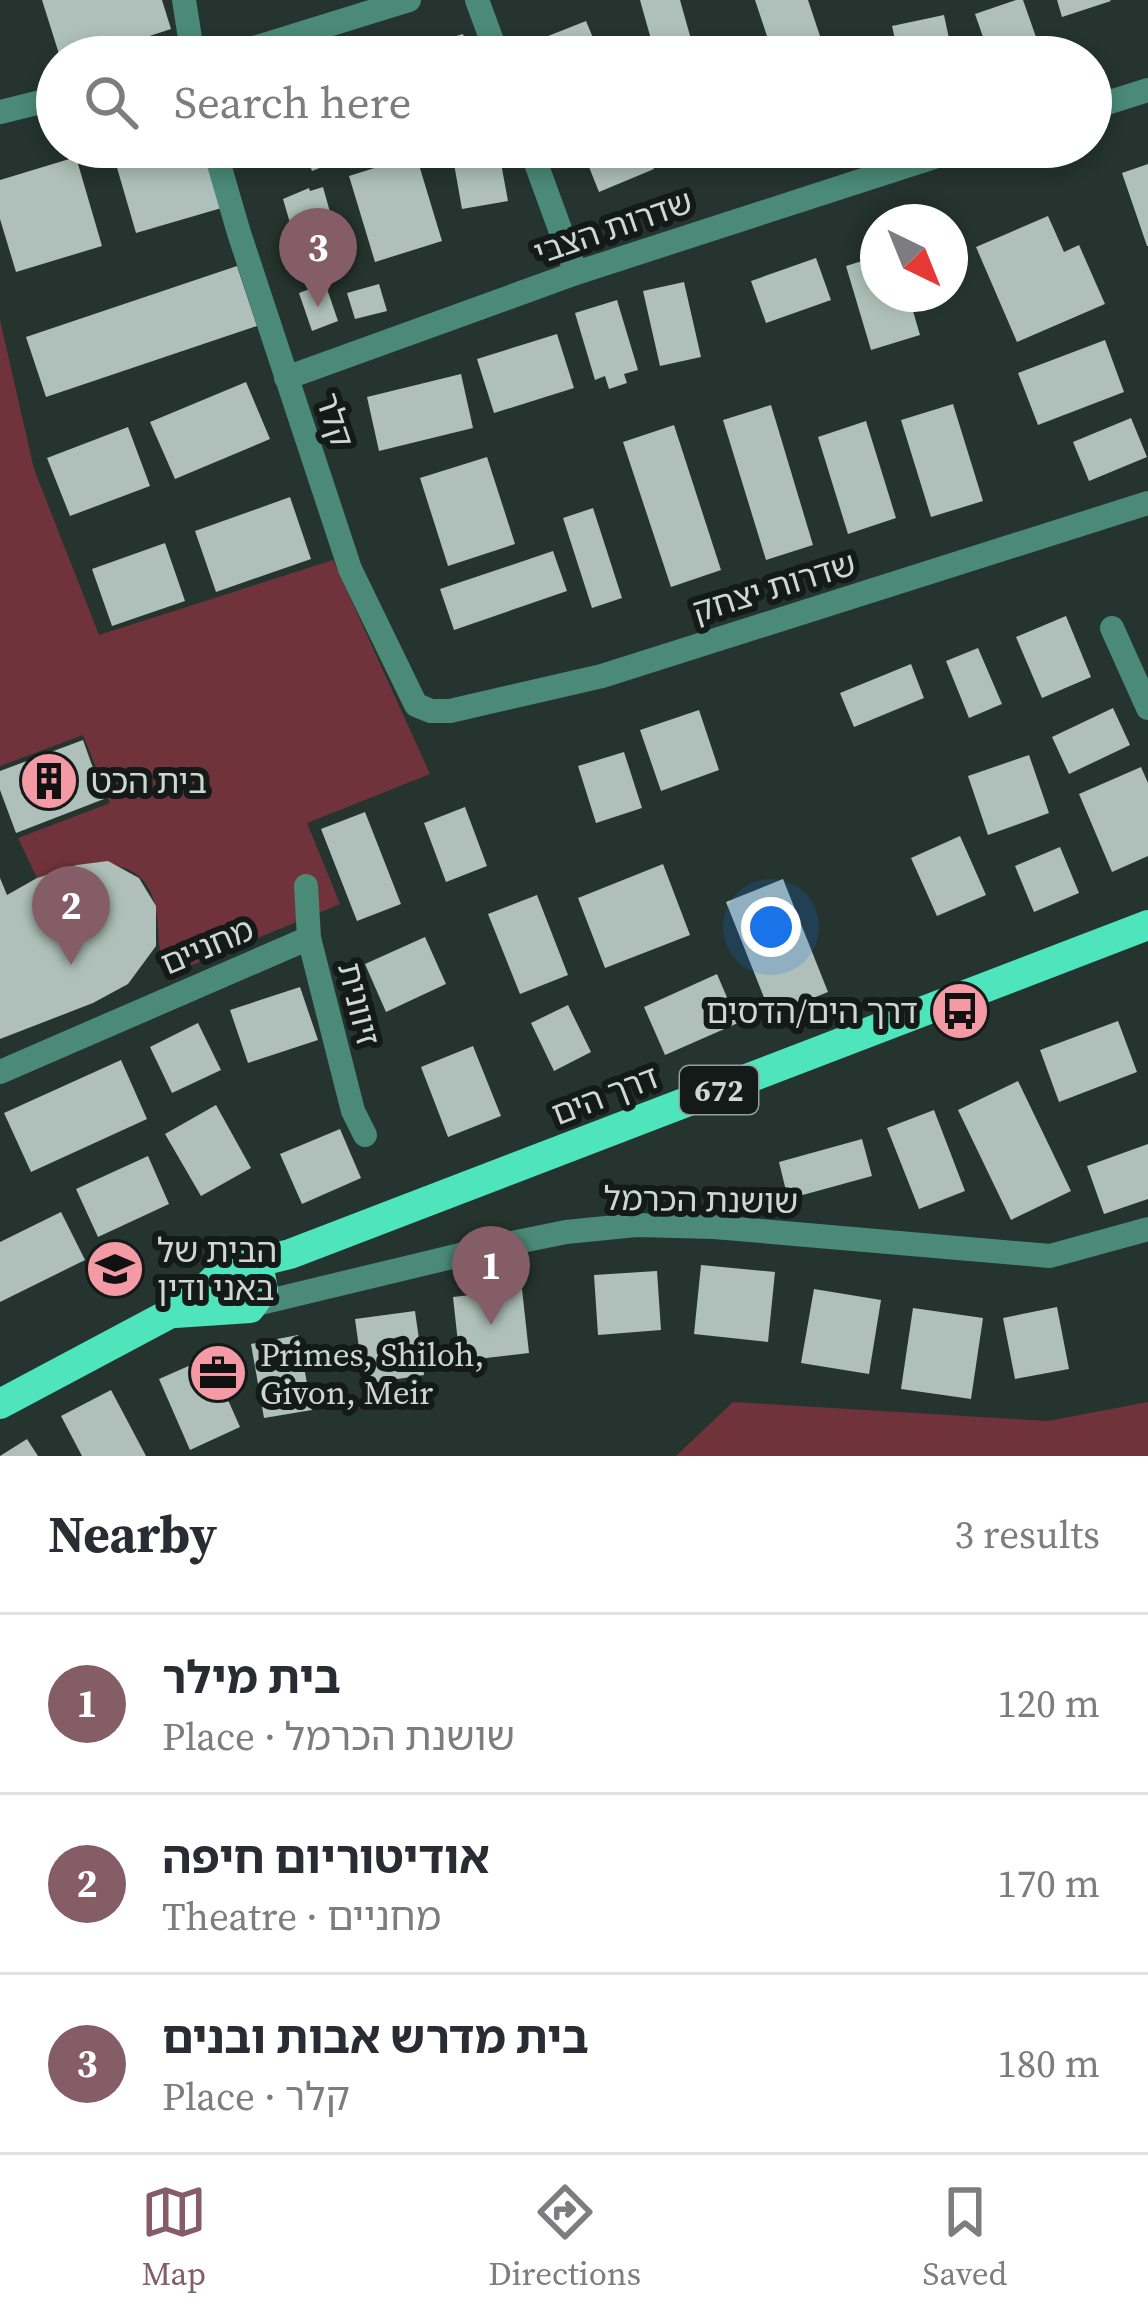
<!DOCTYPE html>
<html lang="en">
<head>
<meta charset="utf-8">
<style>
  body { margin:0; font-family:"Source Serif 4","Noto Sans Hebrew",serif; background:#f2f2f3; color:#2b2b33 }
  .compass { position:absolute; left:860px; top:204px; width:108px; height:108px; border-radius:50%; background:#fff; box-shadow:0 6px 18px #0003; rotate:137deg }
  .you { position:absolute; left:771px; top:927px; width:42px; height:42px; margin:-30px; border:9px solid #fff; border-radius:50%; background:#1a73e8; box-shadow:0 0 0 18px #1a73e833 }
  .badge { display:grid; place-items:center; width:78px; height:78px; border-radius:50%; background:#855d66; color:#fff; font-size:39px; font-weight:700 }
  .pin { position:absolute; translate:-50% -99px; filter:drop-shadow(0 3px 6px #0008) }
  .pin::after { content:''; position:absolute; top:63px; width:42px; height:36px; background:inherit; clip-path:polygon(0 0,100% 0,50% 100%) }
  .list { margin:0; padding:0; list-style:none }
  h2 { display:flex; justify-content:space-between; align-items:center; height:156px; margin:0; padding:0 48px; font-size:51px }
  h2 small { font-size:39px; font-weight:400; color:#7c7c81 }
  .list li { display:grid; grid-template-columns:78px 1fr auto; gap:36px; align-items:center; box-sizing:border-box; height:180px; padding:0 48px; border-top:3px solid #e1e1e2 }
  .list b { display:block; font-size:45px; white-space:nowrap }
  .list p { margin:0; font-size:39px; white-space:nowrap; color:#7c7c81 }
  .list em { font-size:39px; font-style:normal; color:#7c7c81 }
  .icon { flex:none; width:66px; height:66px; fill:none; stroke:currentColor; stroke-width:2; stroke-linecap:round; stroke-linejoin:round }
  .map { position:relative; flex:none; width:1148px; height:1456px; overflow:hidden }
  .search { position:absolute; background:#fff; box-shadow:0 6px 18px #0003; left:36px; right:36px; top:36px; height:132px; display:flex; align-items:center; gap:30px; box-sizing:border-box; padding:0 42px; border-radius:66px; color:#7c7c81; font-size:45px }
  .sheet { height:696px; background:#fff }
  nav { display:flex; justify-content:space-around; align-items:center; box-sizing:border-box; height:168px; border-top:3px solid #e1e1e2; background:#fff; font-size:33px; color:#7c7c81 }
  nav a { display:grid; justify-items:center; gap:6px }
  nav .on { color:#855d66 }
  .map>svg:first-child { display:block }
  .green { fill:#70333c }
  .building { fill:#aec0b9 }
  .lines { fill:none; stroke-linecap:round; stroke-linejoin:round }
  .minor { stroke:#4a8a76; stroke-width:24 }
  .primary { stroke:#4ee4bc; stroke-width:30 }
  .labels { text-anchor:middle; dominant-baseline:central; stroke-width:12; stroke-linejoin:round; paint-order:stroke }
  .shield { fill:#131a18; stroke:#969e9b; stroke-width:3 }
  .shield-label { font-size:30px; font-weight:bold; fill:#ced7d3 }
  .street-label { font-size:33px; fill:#ced7d3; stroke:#131a18 }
  .poi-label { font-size:33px; fill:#ced7d3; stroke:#131a18; text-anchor:start }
</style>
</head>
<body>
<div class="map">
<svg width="1148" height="1456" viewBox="0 0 1148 1456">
  <rect width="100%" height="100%" fill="#25342f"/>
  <path class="green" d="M0,320L34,469L99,635L333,560L430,774L307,823L340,904L168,975C155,944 161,939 156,910C145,846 79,864 37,878L18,838L110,803L83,735L0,766Z
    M733,1402L1048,1421L1148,1402V1456H676Z"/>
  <path class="building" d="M42,0H162L171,29L85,57H60Z
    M640,0H680L696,57H656Z
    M755,0H808L827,57H774Z
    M1016,0H1023L1043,57H990L975,14Z
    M1057,0H1110L1111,1L1062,17Z
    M944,15L953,57H899L892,26Z
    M586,21L601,57H545L538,40Z
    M463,34L470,57H390V56Z
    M111,147H208L225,207L136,233Z
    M303,147H356L358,153L312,171Z
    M451,147H498L508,201L462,209Z
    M581,147H645L654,169L599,192Z
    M416,155L442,241L375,262L349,176Z
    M76,157L102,246L16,272L0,219V180Z
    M1148,164V246H1147L1122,173Z
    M323,187L340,248L305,256L297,247L283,199L309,188L310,191Z
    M1048,216L1064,252L1079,245L1105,304L1017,342L976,247Z
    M878,256V294H908L920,335L871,350L846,266Z
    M816,258L831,300L766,323L751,281Z
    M237,266L257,326L46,397L26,337Z
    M684,282L701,357L660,366L643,291Z
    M325,283L338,321L312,331L299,293Z
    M379,284L387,311L355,319L347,293Z
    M617,300L638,370L624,374L627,383L609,389L605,376L595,380L575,313Z
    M557,334L574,388L494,413L477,359Z
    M1105,340L1124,392L1038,425L1018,373Z
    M461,374L473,428L379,451L367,397Z
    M246,382L270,439L175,479L150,422Z
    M953,404L983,501L931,517L901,420Z
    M771,405L813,545L766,560L723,420Z
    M1131,418L1147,457L1089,481L1073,442Z
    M866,421L896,518L848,534L818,437Z
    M674,425L721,570L671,587L623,442Z
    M128,427L150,486L70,516L47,458Z
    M487,457L515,544L448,566L420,478Z
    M290,497L311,559L216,592L195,531Z
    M593,508L622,598L592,608L563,518Z
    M165,543L185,601L112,626L92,569Z
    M553,551L567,591L454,630L440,589Z
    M1066,616L1091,677L1042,698L1016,637Z
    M978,648L1002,704L969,718L946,661Z
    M911,664L924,698L854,727L840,693Z
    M1113,708L1130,745L1069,774L1052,737Z
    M699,710L719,770L661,791L640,730Z
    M83,740L104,799L16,833L0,790V771Z
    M624,752L642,808L596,823L578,766Z
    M1029,755L1049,813L988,835L968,776Z
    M1141,767L1148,783V856L1112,872L1079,794Z
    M465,807L487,866L446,882L424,823Z
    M365,812L401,904L357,921L321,829Z
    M960,836L986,895L937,916L911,858Z
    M1060,847L1079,893L1034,912L1015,866Z
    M108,861L139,878L156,906V946L128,984L93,1003L0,1039V878L7,895L37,878L77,865Z
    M663,864L690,935L605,968L578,898Z
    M783,879L828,992L771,1015L726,902Z
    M537,895L568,975L520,994L488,914Z
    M425,937L446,984L386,1012L365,964Z
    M717,974L738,1023L665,1055L644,1007Z
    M300,987L318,1040L248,1063L230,1010Z
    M568,1005L591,1052L554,1071L531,1023Z
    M1118,1021L1137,1072L1059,1102L1040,1050Z
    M198,1023L221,1070L172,1093L150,1047Z
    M473,1046L501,1116L448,1137L421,1067Z
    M121,1060L147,1119L31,1172L4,1113Z
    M1018,1081L1071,1191L1011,1220L958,1110Z
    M216,1105L251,1168L201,1196L165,1134Z
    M934,1110L965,1191L919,1209L887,1128Z
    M340,1129L361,1178L302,1204L280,1154Z
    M862,1139L872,1176L788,1199L779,1162Z
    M1148,1144V1199L1104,1214L1087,1166Z
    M148,1156L169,1204L98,1237L76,1189Z
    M61,1212L85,1260L0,1302V1242Z
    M701,1265L775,1272L768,1342L694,1334Z
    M657,1271L661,1330L598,1335L594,1275Z
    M522,1289L529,1353L460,1361L453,1297Z
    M814,1289L881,1300L869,1374L801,1363Z
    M1057,1307L1069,1369L1015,1379L1003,1318Z
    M913,1308L983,1318L971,1399L901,1389Z
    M415,1311L424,1375L364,1384L355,1319Z
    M298,1335L312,1410L264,1418L251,1344Z
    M209,1357L240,1427L190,1450L159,1379Z
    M111,1390L146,1456H82L61,1416Z
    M27,1439L38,1456H0Z"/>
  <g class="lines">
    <path class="minor" d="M184,0L193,57
      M477,0L498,57
      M225,57L409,0
      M1091,108L1148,90
      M0,112L57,98
      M214,147L239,233L350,569L416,705L431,711H450L602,676L1148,503
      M530,147L576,273
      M286,378L576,273L965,147
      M1112,628L1148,708
      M306,886L309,938L353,1111L365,1135
      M0,1072L309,938
      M256,1304L502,1245L566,1232L636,1225L714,1227L1050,1256L1148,1229"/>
    <path class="primary" d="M175,1313L250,1308L263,1290L260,1274L248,1264
      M0,1404L169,1314L202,1292L231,1263L248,1264L290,1254L1148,925"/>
  </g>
  <defs>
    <symbol id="building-disc" viewBox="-11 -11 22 22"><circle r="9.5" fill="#f49aa5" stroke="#131a18"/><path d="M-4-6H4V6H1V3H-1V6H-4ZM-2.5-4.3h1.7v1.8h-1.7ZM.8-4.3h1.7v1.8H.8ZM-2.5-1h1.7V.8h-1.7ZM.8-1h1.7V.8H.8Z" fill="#111"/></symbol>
    <symbol id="bus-disc" viewBox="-11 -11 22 22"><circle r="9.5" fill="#f49aa5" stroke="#131a18"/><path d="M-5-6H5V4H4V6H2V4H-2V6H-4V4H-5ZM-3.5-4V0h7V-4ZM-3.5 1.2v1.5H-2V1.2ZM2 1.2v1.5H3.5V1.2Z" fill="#111"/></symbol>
    <symbol id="school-disc" viewBox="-11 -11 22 22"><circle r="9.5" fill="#f49aa5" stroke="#131a18"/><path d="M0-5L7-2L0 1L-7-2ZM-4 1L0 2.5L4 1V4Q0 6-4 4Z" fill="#111"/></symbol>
    <symbol id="office-disc" viewBox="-11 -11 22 22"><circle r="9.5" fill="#f49aa5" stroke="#131a18"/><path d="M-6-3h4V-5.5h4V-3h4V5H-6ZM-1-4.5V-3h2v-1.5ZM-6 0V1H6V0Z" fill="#111"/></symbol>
  </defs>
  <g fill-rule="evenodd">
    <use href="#building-disc" x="16" y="748" width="66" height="66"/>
    <use href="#bus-disc" x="927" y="978" width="66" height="66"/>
    <use href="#school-disc" x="82" y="1236" width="66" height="66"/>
    <use href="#office-disc" x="185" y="1340" width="66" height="66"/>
  </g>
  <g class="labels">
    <rect class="shield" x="680" y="1066" width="78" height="48" rx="9"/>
    <g class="shield-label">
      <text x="719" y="1090">672</text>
    </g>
    <g class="street-label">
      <text transform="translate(613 227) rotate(-19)">שדרות הצבי</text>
      <text transform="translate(335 420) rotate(71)">קלר</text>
      <text transform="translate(774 587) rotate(-17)">שדרות יצחק</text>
      <text transform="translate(207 946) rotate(-23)">מחניים</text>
      <text transform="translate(359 1004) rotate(76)">זיוונית</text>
      <text transform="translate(605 1095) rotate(-21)">דרך הים</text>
      <text transform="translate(701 1200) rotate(1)">שושנת הכרמל</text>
    </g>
    <g class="poi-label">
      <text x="91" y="781">בית הכט</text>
      <text x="918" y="1011" text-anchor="end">דרך הים/הדסים</text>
      <text x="157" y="1250">הבית של<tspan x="157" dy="38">באני ודין</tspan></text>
      <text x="260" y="1354">Primes, Shiloh,<tspan x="260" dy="38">Givon, Meir</tspan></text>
    </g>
  </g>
</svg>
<svg class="compass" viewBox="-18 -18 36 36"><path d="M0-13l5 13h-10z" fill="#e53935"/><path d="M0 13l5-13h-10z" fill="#7c7c81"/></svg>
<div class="you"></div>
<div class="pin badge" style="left:491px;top:1325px">1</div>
<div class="pin badge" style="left:71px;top:965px">2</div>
<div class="pin badge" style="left:318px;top:307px">3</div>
<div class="search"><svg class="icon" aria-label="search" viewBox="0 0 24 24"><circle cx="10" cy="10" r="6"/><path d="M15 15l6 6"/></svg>Search here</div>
</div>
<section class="sheet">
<h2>Nearby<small>3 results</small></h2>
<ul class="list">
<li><span class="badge">1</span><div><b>בית מילר</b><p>Place · שושנת הכרמל</p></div><em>120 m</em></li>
<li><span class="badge">2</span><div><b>אודיטוריום חיפה</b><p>Theatre · מחניים</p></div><em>170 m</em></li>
<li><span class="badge">3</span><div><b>בית מדרש אבות ובנים</b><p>Place · קלר</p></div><em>180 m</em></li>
</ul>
</section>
<nav>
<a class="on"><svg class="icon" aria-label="map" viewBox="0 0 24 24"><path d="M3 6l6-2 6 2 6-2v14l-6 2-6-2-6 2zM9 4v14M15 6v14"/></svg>Map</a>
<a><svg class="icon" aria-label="directions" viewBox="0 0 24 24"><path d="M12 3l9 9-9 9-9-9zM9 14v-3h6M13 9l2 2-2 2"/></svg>Directions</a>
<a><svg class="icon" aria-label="saved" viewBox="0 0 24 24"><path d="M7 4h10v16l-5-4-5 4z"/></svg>Saved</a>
</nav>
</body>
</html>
